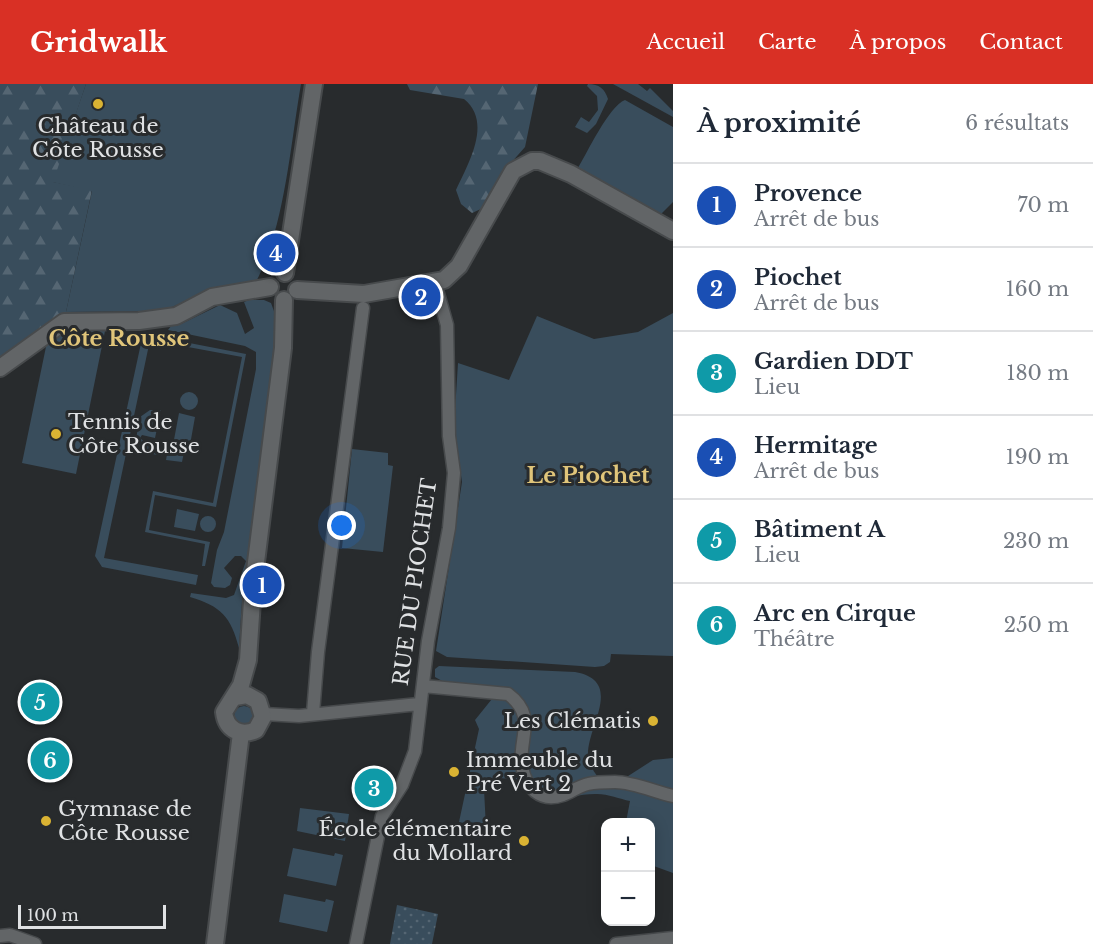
<!DOCTYPE html>
<html lang="fr">
<head>
<meta charset="utf-8">
<style>
  body { margin:0; font-family:"Libre Baskerville",serif; background:#f2f2f3; color:#1f2937 }
  .controls { position:absolute; right:18px; bottom:18px; display:grid; overflow:hidden; border-radius:12px; box-shadow:0 3px 15px #0003 }
  .controls button { width:54px; height:54px; display:grid; place-items:center; padding:0; border:0; border-bottom:2px solid #e0e1e3; background:#fff; color:#1f2937; font:30px sans-serif }
  .scale { position:absolute; left:18px; bottom:15px; width:148px; box-sizing:border-box; padding-left:6px; border:3px solid #e0e2e4; border-top:0; font-size:16px; line-height:21px; white-space:nowrap; color:#e0e2e4; -webkit-text-stroke:4px #282b2d; paint-order:stroke }
  .you { position:absolute; left:342px; top:442px; width:21px; height:21px; margin:-15px; border:4px solid #fff; border-radius:50%; background:#1a73e8; box-shadow:0 0 0 9px #1a73e833 }
  .badge { display:grid; place-items:center; width:39px; height:39px; border-radius:50%; background:#d93025; color:#fff; font-size:20px; font-weight:700 }
  .pin { position:absolute; translate:-50% -50%; border:3px solid #fff; box-shadow:0 2px 6px #0006 }
  .list { margin:0; padding:0; list-style:none }
  h2 { display:flex; justify-content:space-between; align-items:center; height:78px; margin:0; padding:0 24px; font-size:26px }
  h2 small { font-size:20px; font-weight:400; color:#747a83 }
  .list li { display:grid; grid-template-columns:39px 1fr auto; gap:18px; align-items:center; box-sizing:border-box; height:84px; padding:0 24px; border-top:2px solid #e0e1e3 }
  .list b { display:block; font-size:22px; white-space:nowrap }
  .list p { margin:0; font-size:20px; white-space:nowrap; color:#747a83 }
  .list em { font-size:20px; font-style:normal; color:#747a83 }
  .map { position:relative; flex:none; width:673px; height:860px; overflow:hidden }
  header { display:flex; align-items:center; gap:36px; box-sizing:border-box; height:84px; padding:0 30px; background:#d93025; color:#fff }
  header strong { font-size:28px }
  nav { display:flex; gap:33px; margin-inline-start:auto; font-size:21px }
  main { display:flex }
  aside { flex:1; background:#fff }
  .map>svg:first-child { display:block }
  .green { fill:#394d5c }
  .forest { fill:url(#forest-firs) }
  .garden { fill:url(#garden-dots) }
  .lines { fill:none; stroke-linecap:round; stroke-linejoin:round }
  .street-casing { stroke:#474a4c; stroke-width:15 }
  .secondary-casing { stroke:#474a4c; stroke-width:20 }
  .street { stroke:#626567; stroke-width:12 }
  .secondary { stroke:#626567; stroke-width:16 }
  .poi-dot { fill:#dab333; stroke:#282b2d; stroke-width:2 }
  .labels { text-anchor:middle; dominant-baseline:central; stroke-width:6; stroke-linejoin:round; paint-order:stroke }
  .poi-label { font-size:21px; fill:#e0e2e4; stroke:#282b2d; text-anchor:start }
  .street-label { font-size:21px; fill:#e0e2e4; stroke:#282b2d }
  .neighbourhood-label { font-size:22px; font-weight:bold; fill:#e0c57a; stroke:#282b2d }
</style>
</head>
<body>
<header>
<strong>Gridwalk</strong>
<nav><a>Accueil</a><a>Carte</a><a>À propos</a><a>Contact</a></nav>
</header>
<main>
<div class="map">
<svg width="673" height="860" viewBox="0 0 673 860">
  <defs>
    <pattern id="forest-firs" width="22" height="20" patternUnits="userSpaceOnUse" patternTransform="scale(1.5)"><rect width="22" height="20" fill="#394d5c"/><path d="M5 1l3.5 6h-7zM16 11l3.5 6h-7z" fill="#556673"/></pattern>
    <pattern id="garden-dots" width="8" height="8" patternUnits="userSpaceOnUse" patternTransform="scale(1.5)"><rect width="8" height="8" fill="#394d5c"/><path d="M2 2h.1M6 6h.1" fill="none" stroke="#556673" stroke-width="1.8" stroke-linecap="round"/></pattern>
  </defs>
  <rect width="100%" height="100%" fill="#282b2d"/>
  <path class="green" d="M86,0H301C290,63 285,141 256,198L217,203L163,227L66,228L92,107L52,98Z
    M588,0C599,0 605,5 608,15L596,40L587,49L575,43L581,33L589,38L598,26L597,12L587,2Z
    M613,0H638L647,7L650,4L673,27V33Z
    M625,16L673,43V118L659,132L579,88L578,84C587,69 609,22 625,16Z
    M249,216H264L271,219L275,230V254L251,475L243,502L239,564C231,533 221,522 190,513L191,509L226,514L234,511L246,477L241,472H235L224,484L232,494L230,501L225,504L214,503L211,499L217,466L224,448L256,285V268L245,262L168,246L171,242L181,240L220,221L237,229L245,250L254,244L244,218Z
    M673,229V572L611,570L610,578L604,582L595,583L447,573L436,567L462,398L454,343L458,279L509,296L537,232L594,255L638,248Z
    M62,245L105,247L76,390L22,379L48,253Z
    M143,250L246,270L216,423L155,411L149,446L210,458L205,482H202L205,460L145,448L153,407L213,419L242,273L150,256L104,474L198,491L196,501L102,483L95,472Z
    M180 317a9 9 0 1 1 18 0a9 9 0 1 1-18 0Z
    M150,326H161L155,354L142,351L140,354L150,363L156,357L164,359L162,372L134,366L140,333Z
    M179,329L195,333L190,361L186,363L173,361Z
    M168,365L184,368L182,378L166,376Z
    M352,365L388,369V381L393,382L383,468L342,464Z
    M177,425L199,430L195,447L174,443Z
    M200 440a8 8 0 1 1 16 0a8 8 0 1 1-16 0Z
    M439,582L575,588C625,597 587,642 588,671C589,681 594,688 600,696H622L653,676L673,674V789L651,781L650,738H626L630,717C620,715 608,710 597,710C567,709 537,730 516,695L498,694L484,705L486,744L459,738L479,645L475,636L500,605L444,598L435,593V585Z
    M234 632a10 10 0 1 1 20 0a10 10 0 1 1-20 0Z
    M300,724L349,730L345,757L297,747Z
    M293,764L334,772L335,769L343,771L336,802L287,792Z
    M284,810L325,818L326,815L334,817L327,848L279,838Z"/>
  <path class="forest" d="M0,0H86L53,98L92,106L66,228L0,275Z
    M407,0H538L525,63L502,89L483,124L472,129L461,120L456,106C468,80 493,38 464,15L410,6Z"/>
  <path class="garden" d="M397,821L438,830L432,860H390Z"/>
  <g class="lines">
    <defs>
      <path id="street" d="M423,602L508,610C538,632 518,654 522,682C525,703 540,719 563,711C571,708 579,702 588,700C596,698 607,698 615,698C633,698 655,708 673,712
        M313,629L318,568L363,224
        M264,630L299,632L419,620
        M0,852L10,851L35,860
        M356,860L382,732L402,701L415,667L428,557L449,444L454,389L449,352L447,241L435,199
        M616,860L673,854"/>
      <path id="secondary" d="M285,189L314,0
        M297,206L364,210L444,196L459,182L513,87L532,77H540L571,90L673,147
        M0,284L64,238L139,237L176,232L212,213L270,203
        M235,613L247,611L258,617L263,633L256,646C241,653 226,646 224,628L241,601L248,576L253,502L283,264L284,216
        M215,860L241,649"/>
    </defs>
    <use href="#street" class="street-casing"/>
    <use href="#secondary" class="secondary-casing"/>
    <use href="#street" class="street"/>
    <use href="#secondary" class="secondary"/>
  </g>
  <g class="poi-dot">
    <circle cx="98" cy="20" r="6"/>
    <circle cx="56" cy="350" r="6"/>
    <circle cx="653" cy="637" r="6"/>
    <circle cx="454" cy="688" r="6"/>
    <circle cx="46" cy="737" r="6"/>
    <circle cx="524" cy="757" r="6"/>
  </g>
  <g class="labels">
    <g class="poi-label">
      <text x="98" y="42" text-anchor="middle">Château de<tspan x="98" dy="24">Côte Rousse</tspan></text>
      <text x="68" y="338">Tennis de<tspan x="68" dy="24">Côte Rousse</tspan></text>
      <text x="641" y="637" text-anchor="end">Les Clématis</text>
      <text x="466" y="676">Immeuble du<tspan x="466" dy="24">Pré Vert 2</tspan></text>
      <text x="58" y="725">Gymnase de<tspan x="58" dy="24">Côte Rousse</tspan></text>
      <text x="512" y="745" text-anchor="end">École élémentaire<tspan x="512" dy="24">du Mollard</tspan></text>
    </g>
    <g class="street-label">
      <text transform="translate(415 498) rotate(-82)">RUE DU PIOCHET</text>
    </g>
    <g class="neighbourhood-label">
      <text x="119" y="254">Côte Rousse</text>
      <text x="588" y="391">Le Piochet</text>
    </g>
  </g>
</svg>
<div class="controls">
<button>+</button>
<button>−</button>
</div>
<div class="scale">100 m</div>
<div class="you"></div>
<div class="pin badge" style="left:262px;top:501px;background:#1a4fb4">1</div>
<div class="pin badge" style="left:421px;top:213px;background:#1a4fb4">2</div>
<div class="pin badge" style="left:374px;top:704px;background:#0f9aa8">3</div>
<div class="pin badge" style="left:276px;top:169px;background:#1a4fb4">4</div>
<div class="pin badge" style="left:40px;top:618px;background:#0f9aa8">5</div>
<div class="pin badge" style="left:50px;top:676px;background:#0f9aa8">6</div>
</div>
<aside>
<h2>À proximité<small>6 résultats</small></h2>
<ul class="list">
<li><span class="badge" style="background:#1a4fb4">1</span><div><b>Provence</b><p>Arrêt de bus</p></div><em>70 m</em></li>
<li><span class="badge" style="background:#1a4fb4">2</span><div><b>Piochet</b><p>Arrêt de bus</p></div><em>160 m</em></li>
<li><span class="badge" style="background:#0f9aa8">3</span><div><b>Gardien DDT</b><p>Lieu</p></div><em>180 m</em></li>
<li><span class="badge" style="background:#1a4fb4">4</span><div><b>Hermitage</b><p>Arrêt de bus</p></div><em>190 m</em></li>
<li><span class="badge" style="background:#0f9aa8">5</span><div><b>Bâtiment A</b><p>Lieu</p></div><em>230 m</em></li>
<li><span class="badge" style="background:#0f9aa8">6</span><div><b>Arc en Cirque</b><p>Théâtre</p></div><em>250 m</em></li>
</ul>
</aside>
</main>
</body>
</html>
